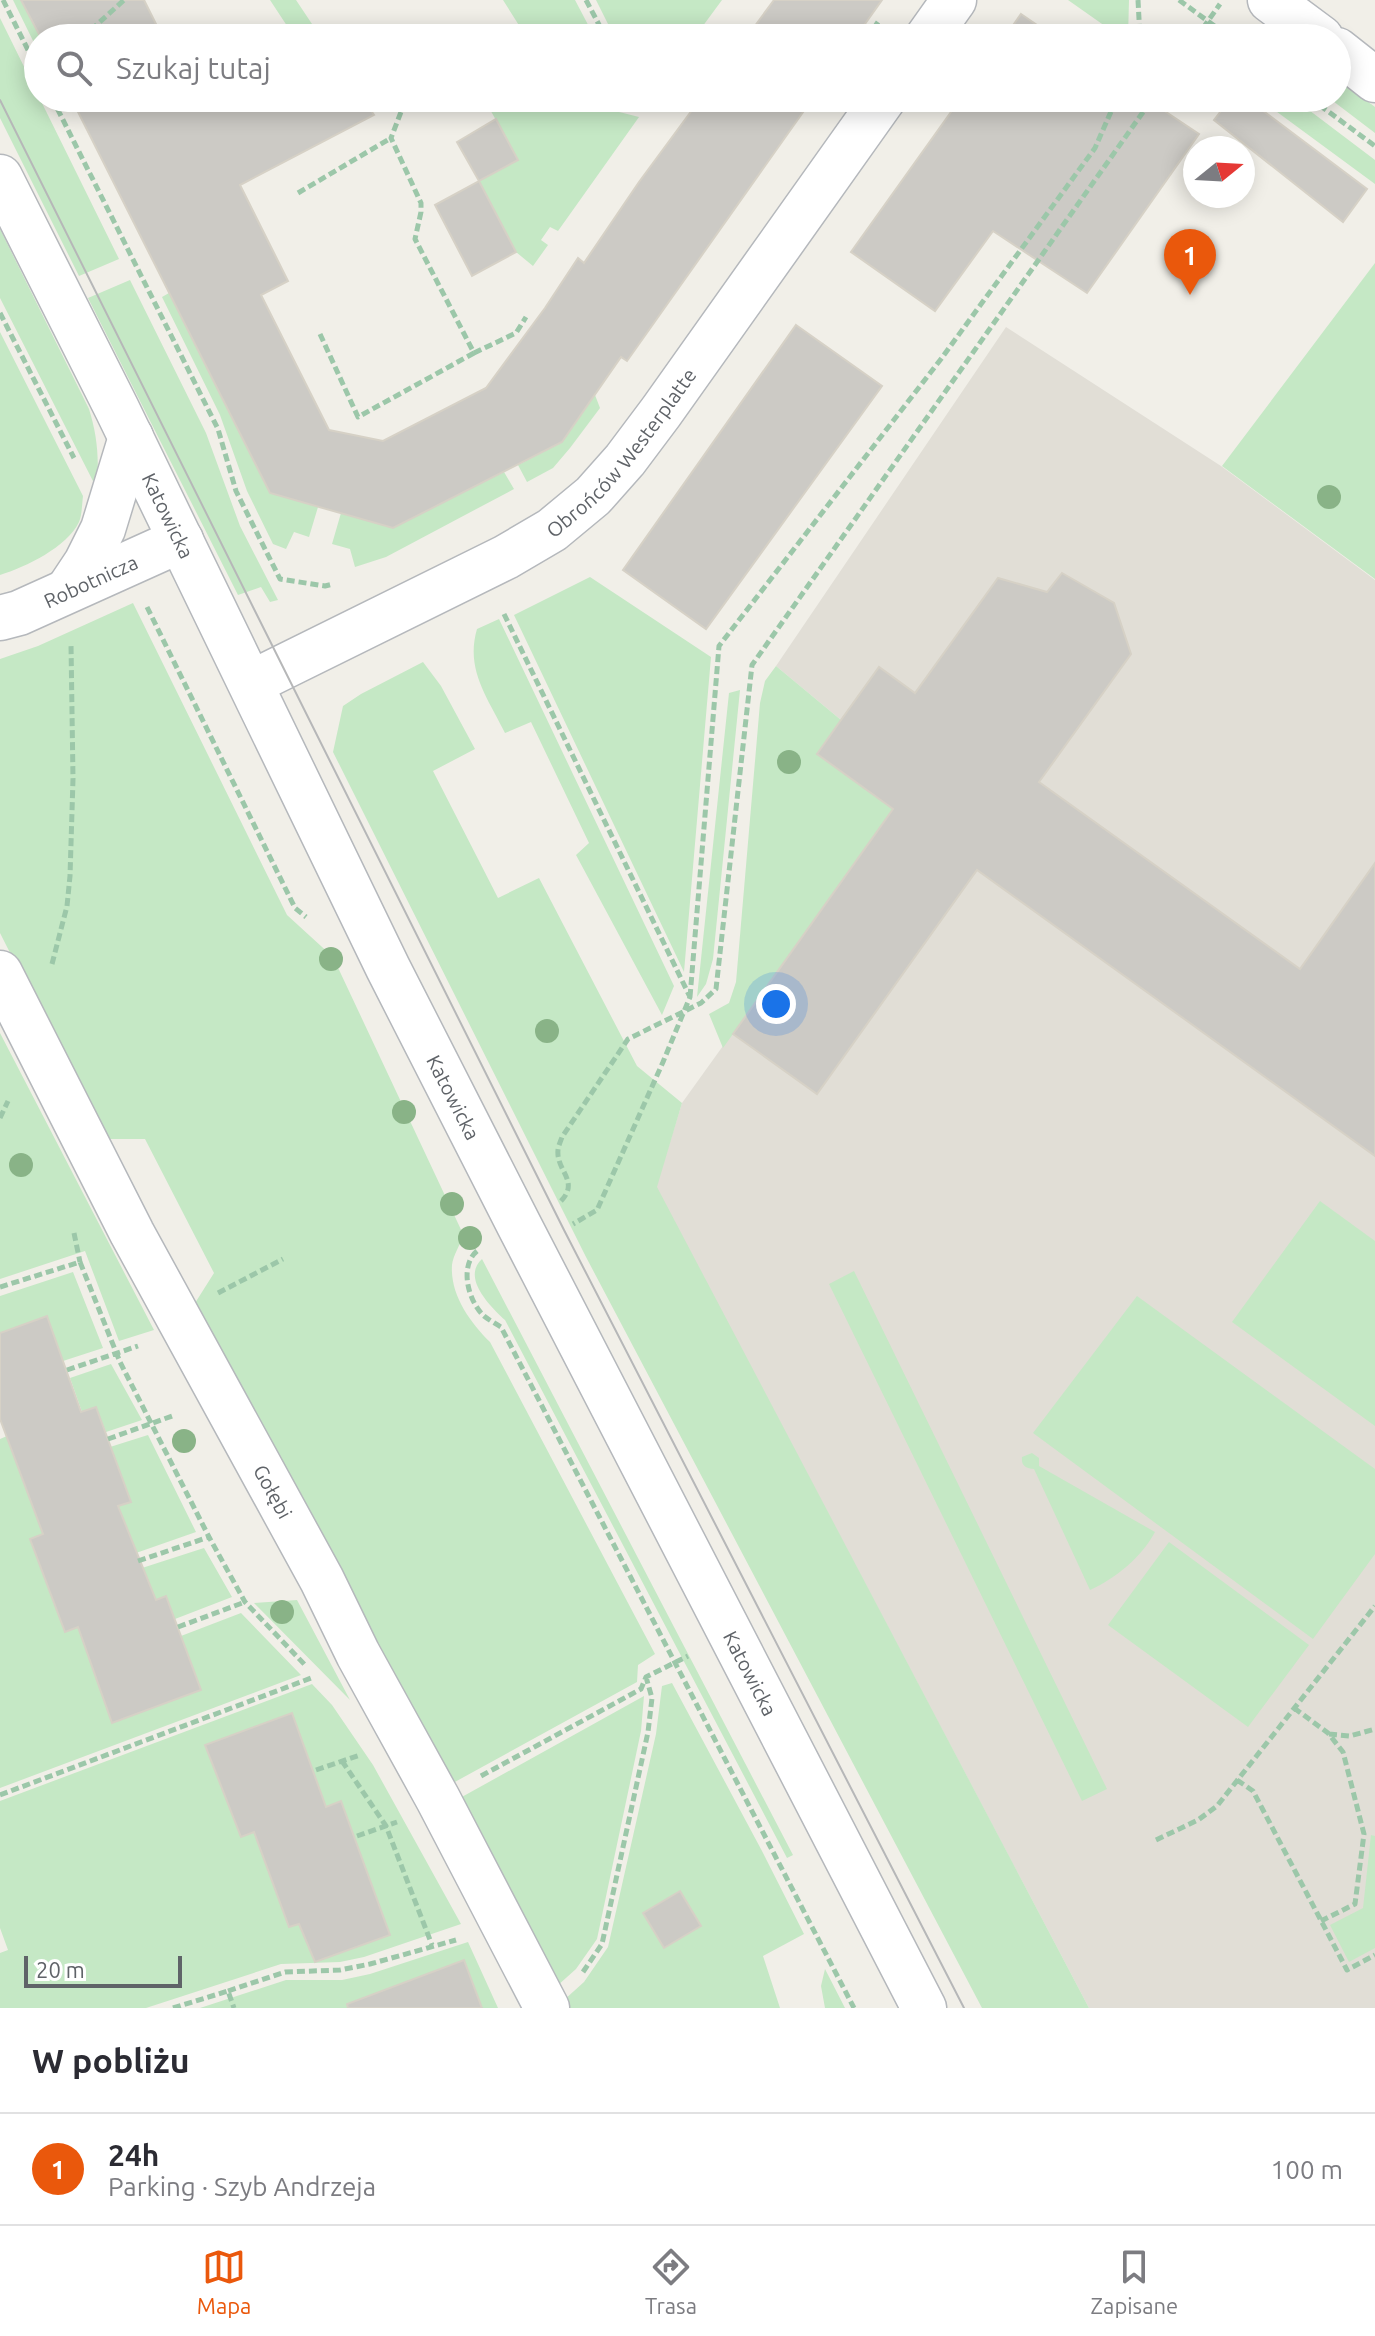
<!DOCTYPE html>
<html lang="pl">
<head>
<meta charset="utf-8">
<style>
  body { margin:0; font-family:Ubuntu,sans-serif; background:#f2f2f3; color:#2b2b33 }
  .compass { position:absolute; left:1183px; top:136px; width:72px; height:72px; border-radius:50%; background:#fff; box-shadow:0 4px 20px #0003; rotate:72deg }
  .scale { position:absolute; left:24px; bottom:20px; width:158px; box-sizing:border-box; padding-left:8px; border:4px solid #5f6368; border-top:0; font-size:22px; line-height:28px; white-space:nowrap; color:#5f6368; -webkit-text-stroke:6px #fff; paint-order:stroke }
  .you { position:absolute; left:776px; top:1004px; width:28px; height:28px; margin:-20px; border:6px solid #fff; border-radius:50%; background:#1a73e8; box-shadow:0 0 0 12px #1a73e833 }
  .badge { display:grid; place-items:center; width:52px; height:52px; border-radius:50%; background:#ea580c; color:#fff; font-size:26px; font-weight:700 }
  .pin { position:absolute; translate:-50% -66px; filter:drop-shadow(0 2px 4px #0008) }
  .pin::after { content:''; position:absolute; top:42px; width:28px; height:24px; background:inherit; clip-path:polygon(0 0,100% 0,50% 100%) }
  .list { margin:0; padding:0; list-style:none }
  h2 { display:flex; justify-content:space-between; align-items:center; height:104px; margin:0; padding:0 32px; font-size:34px }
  h2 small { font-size:26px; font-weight:400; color:#7c7c81 }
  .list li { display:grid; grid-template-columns:52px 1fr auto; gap:24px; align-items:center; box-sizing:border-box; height:112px; padding:0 32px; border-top:2px solid #e1e1e2 }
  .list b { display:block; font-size:30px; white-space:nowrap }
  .list p { margin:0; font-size:26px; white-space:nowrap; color:#7c7c81 }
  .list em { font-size:26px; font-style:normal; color:#7c7c81 }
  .icon { flex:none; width:44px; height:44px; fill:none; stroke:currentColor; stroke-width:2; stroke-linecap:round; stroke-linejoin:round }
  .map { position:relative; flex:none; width:1375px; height:2008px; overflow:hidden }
  .search { position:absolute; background:#fff; box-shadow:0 4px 20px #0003; left:24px; right:24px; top:24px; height:88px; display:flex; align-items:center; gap:20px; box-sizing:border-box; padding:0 28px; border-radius:44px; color:#7c7c81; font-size:30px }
  .sheet { height:216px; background:#fff }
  nav { display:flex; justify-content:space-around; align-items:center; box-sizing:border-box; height:112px; border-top:2px solid #e1e1e2; background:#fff; font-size:22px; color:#7c7c81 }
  nav a { display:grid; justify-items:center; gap:4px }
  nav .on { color:#ea580c }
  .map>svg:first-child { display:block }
  .education { fill:#e1ded6 }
  .green { fill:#c5e8c5 }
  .building { fill:#cccac5; stroke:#d6d1c6; stroke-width:2 }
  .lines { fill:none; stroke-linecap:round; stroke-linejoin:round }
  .minor-casing { stroke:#b5b8bc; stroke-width:47 }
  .path { stroke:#9cc7a9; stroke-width:5; stroke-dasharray:8 4; stroke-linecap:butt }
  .minor { stroke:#fff; stroke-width:44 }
  .tram { stroke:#b6b7b8; stroke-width:2 }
  .tree { fill:#89b387 }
  .labels { text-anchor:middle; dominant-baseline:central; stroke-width:6; stroke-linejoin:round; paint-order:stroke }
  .street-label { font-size:20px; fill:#5f6368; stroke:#fff }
</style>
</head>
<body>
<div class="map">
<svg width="1375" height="2008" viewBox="0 0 1375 2008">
  <rect width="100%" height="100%" fill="#f1efe8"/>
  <path class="education" d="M1006,327L1221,466L1375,580V2008H1089L656,1187L682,1103L893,809L841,720L776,666Z"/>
  <path class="green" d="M13,0H21L39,34L107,0L68,38H38V51Z
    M270,0H296L320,36L295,38Z
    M503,0H575L595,38H527Z
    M596,0H722L694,38H615Z
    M1068,0H1129L1128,38H1122Z
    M0,18L119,259L79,276L0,118Z
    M1337,78L1375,107V133L1329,98H1337Z
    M514,98C557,98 597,106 639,117L558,231L550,227L541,240L548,245L533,266L516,252L479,181L518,160L487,104Z
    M1258,98H1293L1375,160V184Z
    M0,229L89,409C97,435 100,460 96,487L0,298Z
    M1375,263V579L1222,466Z
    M130,280L206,433L240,526L278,600L270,602L261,587L238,595L88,298Z
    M169,293L270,493L318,507L309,537L294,532L286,549L273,544L247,491L220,415L162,297Z
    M0,332L83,496C82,504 82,515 79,522C67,547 26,567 0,575Z
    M595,395L600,408L570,448L553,468L527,482L518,465L561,443Z
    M504,472L514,489L386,557L355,567L350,549L332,544L341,513L393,528Z
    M590,577L711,657L684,972L514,615Z
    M133,603L287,915L333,957L464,1236C460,1244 453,1256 452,1265C450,1295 470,1322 490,1342L655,1654L638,1665L637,1682L453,1783L190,1311L214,1273L145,1139H104L0,933V659L38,646Z
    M499,619L674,986L662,1015L576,855L589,843L531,722L505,733C488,698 465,670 477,629Z
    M423,662L441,686L475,749L433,771L498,898L539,878L637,1066L682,1103L657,1187L1089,2008H982L586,1257L333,752L343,706L361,694Z
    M776,666L841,720L893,809L723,1048L709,1014L729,1003L736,982L760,703L765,681Z
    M740,690L713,959L706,984L697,997L729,693Z
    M0,1033L154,1330L119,1341L85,1251L0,1279Z
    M1320,1201L1375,1241V1426L1232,1322Z
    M482,1259L793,1855L787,1858L505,1320C491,1307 461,1278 482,1259Z
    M854,1271L1107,1789L1082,1801L829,1284Z
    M73,1272L103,1348L63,1361L46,1316L0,1333V1296Z
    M1137,1296L1375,1469V1554L1313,1639L1033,1433Z
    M111,1364L142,1420L106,1432L96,1407L82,1412L70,1378Z
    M148,1435L196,1532L136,1553L118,1506L131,1501L110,1447Z
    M7,1436L43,1534L30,1540L65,1632L78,1627L112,1722L201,1690L181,1636L241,1613L301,1675L0,1788V1439Z
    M1032,1453L1039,1458V1466L1155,1532C1141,1558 1116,1578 1090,1590L1034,1469C1026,1468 1021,1466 1022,1457Z
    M1169,1542L1309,1645L1248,1727L1108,1625Z
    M204,1548L232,1597L175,1619L166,1596L153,1601L142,1568Z
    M297,1600L350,1700L254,1603Z
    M672,1683L762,1851L804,1934L763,1956L780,2008H568L564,2000L584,1982L608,1947L656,1734L662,1686Z
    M312,1684L332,1705L373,1765L461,1924L364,1957L340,1962L281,1964L146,2008H0V1953L8,1950L0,1928V1801Z
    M644,1696L641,1731L597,1939L576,1969L557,1986L460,1798Z
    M1371,1835L1375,1836V1948L1349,1962L1330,1925L1363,1908Z
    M468,1942L498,2008H200L286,1980H342L370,1974Z
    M825,1969L845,2008H825L821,1986Z"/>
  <path class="building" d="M21,0H144L163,38H41Z
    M774,0H882L855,38H746Z
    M1021,14L1056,38H1004Z
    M71,98H362L374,115L240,185L288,281L261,295L329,430L383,441L486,388L545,308L578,258L584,263L639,182L701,98H813L627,361L621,357L562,442L393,528L270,493Z
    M961,98H1145L1199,134L1087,293L993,231L935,311L851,252Z
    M1231,98H1246L1367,189L1343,222L1214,120Z
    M496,119L518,160L479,181L457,142Z
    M479,181L516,252L472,276L435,205Z
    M796,325L882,386L706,629L623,570Z
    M1062,573L1114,603L1131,654L1039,782L1300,969L1375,863V1156L977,870L817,1094L733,1034L893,809L817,754L841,720L879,667L915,693L998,578L1047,592Z
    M47,1316L81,1412L96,1407L131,1502L118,1506L156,1600L166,1596L201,1690L112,1723L78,1627L65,1632L30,1539L43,1534L0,1419V1333Z
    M292,1713L326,1807L341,1801L390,1935L315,1962L299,1924L289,1927L254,1832L241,1837L205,1745Z
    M680,1891L701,1926L664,1948L643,1913Z
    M464,1960L482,2008H348L347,2004Z"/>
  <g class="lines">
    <defs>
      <g id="minor">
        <path d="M1270,0L1321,38"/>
        <path d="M927,38L954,0"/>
        <path d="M1337,50L1375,80"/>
        <path id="s1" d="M0,177L117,409L388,968L519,1225L924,2008"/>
        <path d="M68,590L86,563L103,529L131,437"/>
        <path id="s2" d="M0,618L19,613L181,540"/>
        <path id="s3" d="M251,683L506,557L552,530L593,496L625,460L661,412L884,98"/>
        <path id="s4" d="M0,973L132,1233L322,1580L358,1654L438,1799L547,2008"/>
      </g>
    </defs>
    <use href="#minor" class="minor-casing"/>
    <path class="path" d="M3,0L38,70
      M586,0L606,38
      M1138,0L1140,38
      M1179,0L1231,38
      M82,38L124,0
      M867,38L878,22
      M1196,38L1220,4
      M52,98L218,429L236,491L280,579L325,586L333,584
      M1310,98L1375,146
      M298,193L391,138
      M0,313L74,458
      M320,334L358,417L474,353L415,239L421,212V203L391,138L406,99
      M474,353L516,333L526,317
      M147,607L295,908L306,917
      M504,614L690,997L663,1062L597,1210L573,1224
      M52,964L67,906L70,876L73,779L71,644
      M690,997L719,646L941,359L1095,148L1117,98
      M0,1118L8,1101
      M561,1201C580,1181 556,1171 558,1150C558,1147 561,1140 562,1137L628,1039L701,1003L716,989L752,665L1153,98
      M74,1233L80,1262
      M477,1251C459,1266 468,1301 484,1316C489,1320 496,1324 501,1327L854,2008
      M0,1287L80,1262L120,1362L209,1537L245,1602L306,1666
      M218,1293L283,1259
      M67,1370L138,1346
      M108,1439L175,1415
      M138,1561L209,1537
      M178,1627L245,1602
      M1294,1708L1328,1733L1343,1752L1364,1834L1355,1904L1321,1921
      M1329,1734L1350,1736L1375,1729
      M342,1761L386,1826L432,1945
      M316,1770L360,1755
      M481,1776L641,1689L646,1677L688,1656
      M1237,1780L1253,1791L1347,1970L1375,1955
      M0,1795L314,1677
      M357,1836L397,1822
      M1156,1840L1198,1820L1217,1806L1375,1606
      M583,1972L602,1944L648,1732L652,1698L646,1677
      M228,1991L285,1972L340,1970L370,1964L456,1940
      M173,2008L228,1991L234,2008"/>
    <use href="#minor" class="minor"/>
    <path class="tram" d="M0,100L564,1230L964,2008"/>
  </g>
  <g class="tree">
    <circle cx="1329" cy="497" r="12"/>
    <circle cx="789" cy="762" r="12"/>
    <circle cx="331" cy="959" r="12"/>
    <circle cx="547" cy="1031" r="12"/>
    <circle cx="404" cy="1112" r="12"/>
    <circle cx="21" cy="1165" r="12"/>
    <circle cx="452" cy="1204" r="12"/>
    <circle cx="470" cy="1238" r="12"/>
    <circle cx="184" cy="1441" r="12"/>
    <circle cx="282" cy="1612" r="12"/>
  </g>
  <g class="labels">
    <g class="street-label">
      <text stroke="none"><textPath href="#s3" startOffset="442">Obrońców Westerplatte</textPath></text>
      <text stroke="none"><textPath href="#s1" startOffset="378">Katowicka</textPath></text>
      <text stroke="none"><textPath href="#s2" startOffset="98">Robotnicza</textPath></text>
      <text stroke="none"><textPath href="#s1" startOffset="1026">Katowicka</textPath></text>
      <text stroke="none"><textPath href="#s4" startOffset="586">Gołębi</textPath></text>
      <text stroke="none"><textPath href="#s1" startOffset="1674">Katowicka</textPath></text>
    </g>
  </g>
</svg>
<svg class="compass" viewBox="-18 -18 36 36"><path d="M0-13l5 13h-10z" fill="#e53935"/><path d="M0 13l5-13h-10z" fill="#7c7c81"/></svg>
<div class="scale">20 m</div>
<div class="you"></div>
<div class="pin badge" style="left:1190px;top:295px">1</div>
<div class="search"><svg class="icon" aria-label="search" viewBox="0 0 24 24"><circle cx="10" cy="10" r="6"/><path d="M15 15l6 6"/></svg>Szukaj tutaj</div>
</div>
<section class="sheet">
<h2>W pobliżu<small></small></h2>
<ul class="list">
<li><span class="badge">1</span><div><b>24h</b><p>Parking · Szyb Andrzeja</p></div><em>100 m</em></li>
</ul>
</section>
<nav>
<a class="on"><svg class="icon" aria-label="map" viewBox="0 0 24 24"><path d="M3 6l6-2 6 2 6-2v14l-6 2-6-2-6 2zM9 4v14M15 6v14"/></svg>Mapa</a>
<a><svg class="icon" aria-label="directions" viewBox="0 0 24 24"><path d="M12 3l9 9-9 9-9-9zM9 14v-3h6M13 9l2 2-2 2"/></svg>Trasa</a>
<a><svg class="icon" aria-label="saved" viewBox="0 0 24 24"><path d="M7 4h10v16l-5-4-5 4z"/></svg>Zapisane</a>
</nav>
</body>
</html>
